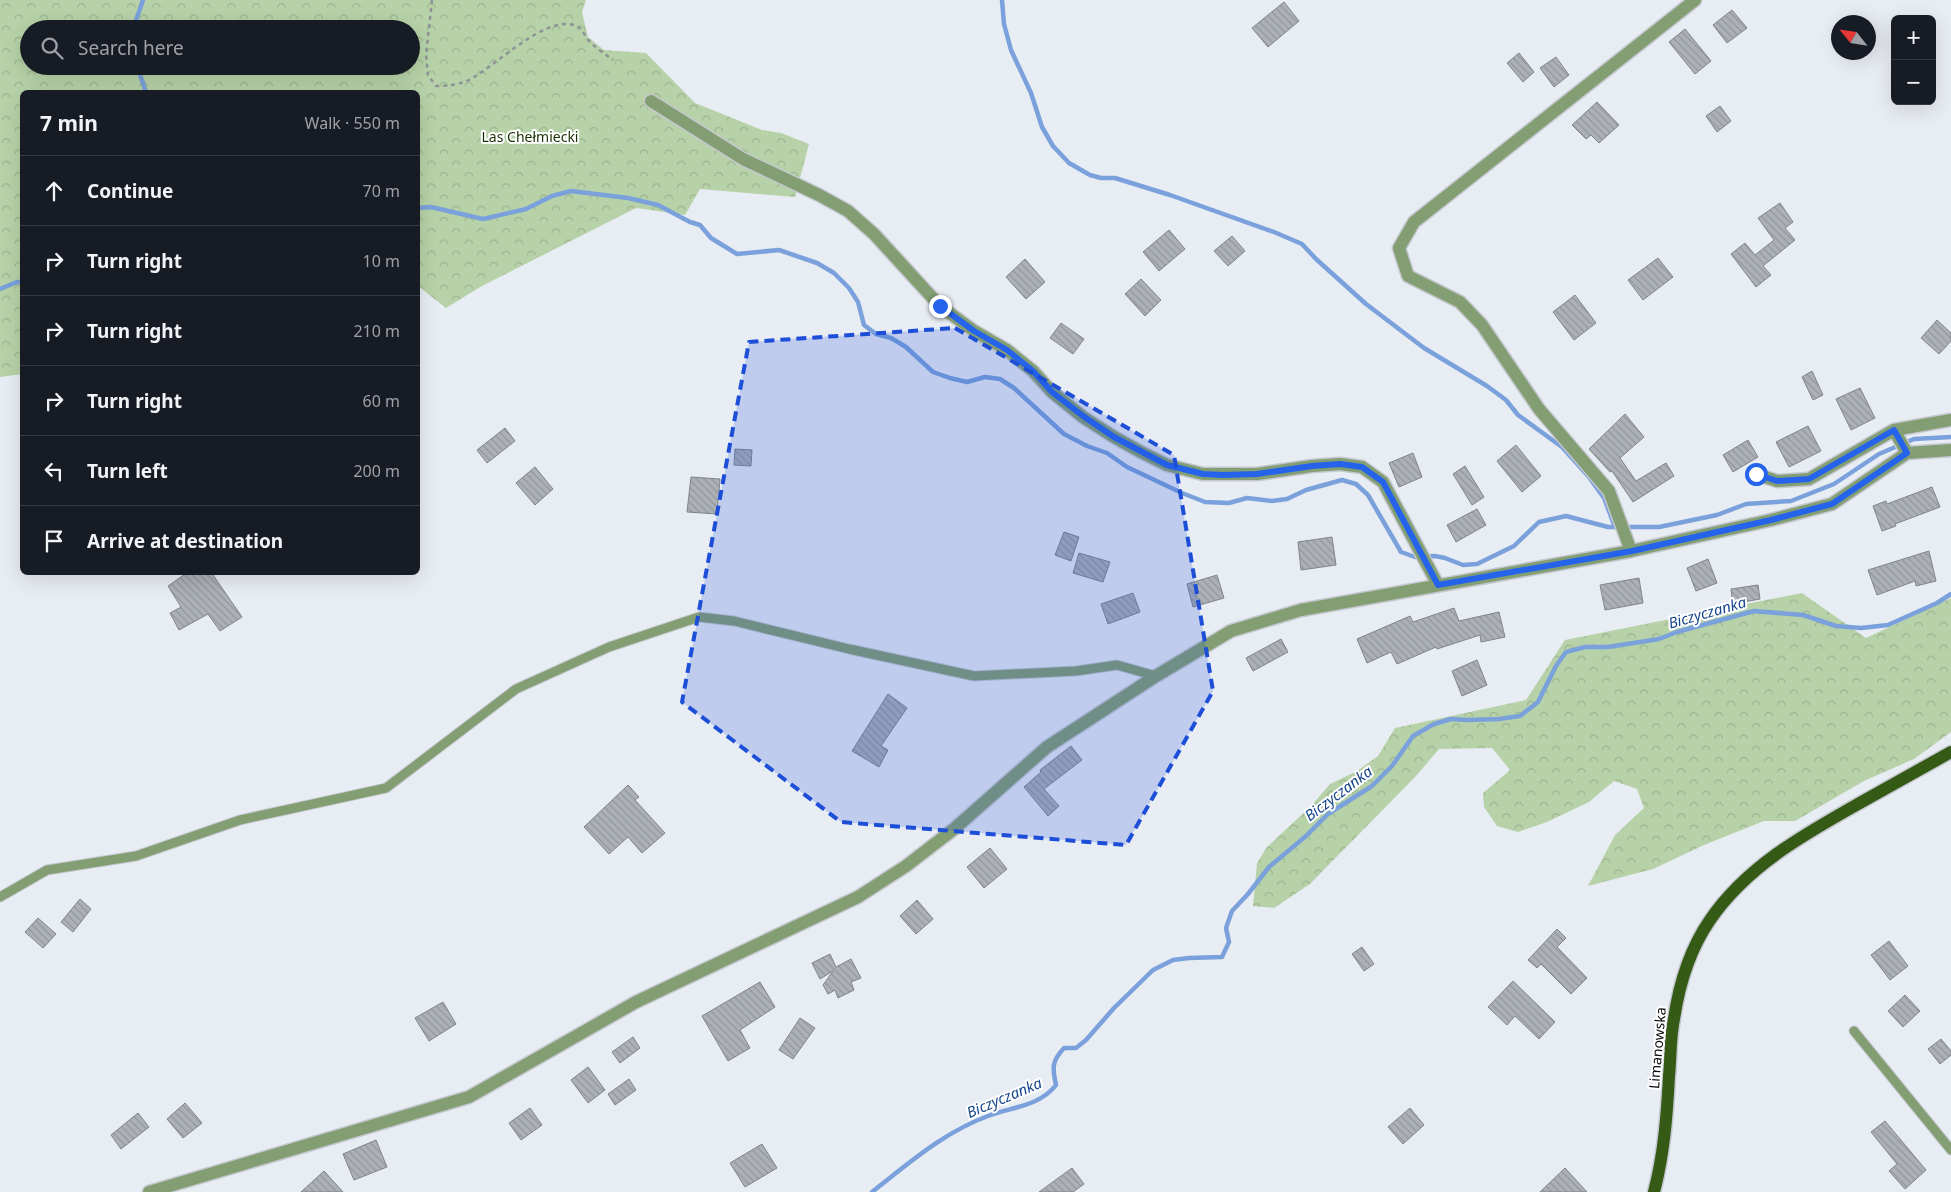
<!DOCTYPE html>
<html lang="en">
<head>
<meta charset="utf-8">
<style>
  body { margin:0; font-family:"Noto Sans",sans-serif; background:#242831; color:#f1f3f6 }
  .controls { position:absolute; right:15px; top:15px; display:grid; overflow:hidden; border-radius:8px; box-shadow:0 5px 20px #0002 }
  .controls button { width:45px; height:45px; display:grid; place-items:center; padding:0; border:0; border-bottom:1px solid #363941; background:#171b24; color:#f1f3f6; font:25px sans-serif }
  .compass { position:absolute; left:1831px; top:15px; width:45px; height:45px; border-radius:50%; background:#171b24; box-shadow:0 5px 20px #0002; rotate:300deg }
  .stop { position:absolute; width:15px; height:15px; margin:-11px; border:4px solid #2563eb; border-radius:50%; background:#fff }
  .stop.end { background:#2563eb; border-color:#fff; box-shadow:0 1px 5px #0008 }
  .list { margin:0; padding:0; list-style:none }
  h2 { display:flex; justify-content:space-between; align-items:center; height:65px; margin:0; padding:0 20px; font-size:21px }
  h2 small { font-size:16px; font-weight:400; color:#9ea1a6 }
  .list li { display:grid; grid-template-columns:32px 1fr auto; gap:15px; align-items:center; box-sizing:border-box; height:70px; padding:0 20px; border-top:1px solid #363941 }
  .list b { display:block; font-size:19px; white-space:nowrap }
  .list em { font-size:16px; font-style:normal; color:#9ea1a6 }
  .icon { flex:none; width:28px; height:28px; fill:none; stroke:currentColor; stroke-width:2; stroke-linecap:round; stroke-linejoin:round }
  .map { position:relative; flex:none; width:1951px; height:1192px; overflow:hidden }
  .search { position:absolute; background:#171b24; box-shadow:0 5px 20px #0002; left:20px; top:20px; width:400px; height:55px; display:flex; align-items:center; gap:12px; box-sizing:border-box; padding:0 18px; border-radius:28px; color:#9ea1a6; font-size:19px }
  .panel { position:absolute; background:#171b24; box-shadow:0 5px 20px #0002; left:20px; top:90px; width:400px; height:485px; border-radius:8px }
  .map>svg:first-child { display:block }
  .forest { fill:url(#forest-crowns); fill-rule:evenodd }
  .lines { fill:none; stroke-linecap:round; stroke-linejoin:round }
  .stream { stroke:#7aa1db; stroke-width:4.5 }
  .building { fill:url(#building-back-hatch); stroke:#81858b }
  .lane-casing { stroke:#c5c8cf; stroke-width:11 }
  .street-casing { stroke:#c5c8cf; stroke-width:15 }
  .primary-casing { stroke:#c5c8cf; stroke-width:15 }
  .path { stroke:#8f9297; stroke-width:2.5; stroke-dasharray:4 4; stroke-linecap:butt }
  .lane { stroke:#839e72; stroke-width:9 }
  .street { stroke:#839e72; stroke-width:12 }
  .primary { stroke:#345a15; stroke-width:12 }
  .route { stroke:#2563eb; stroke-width:6 }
  .marked { fill:#1d4ed8; fill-opacity:0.2; stroke:#1d4ed8; stroke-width:4; stroke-dasharray:10 6; stroke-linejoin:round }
  .labels { text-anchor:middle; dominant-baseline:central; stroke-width:4; stroke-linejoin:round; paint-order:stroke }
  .park-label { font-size:14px; fill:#183104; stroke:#fff }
  .street-label { font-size:14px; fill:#0b0d0f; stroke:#fff }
  .water-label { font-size:15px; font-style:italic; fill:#15468b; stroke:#fff }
</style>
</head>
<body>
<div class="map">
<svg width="1951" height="1192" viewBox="0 0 1951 1192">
  <defs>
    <pattern id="forest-crowns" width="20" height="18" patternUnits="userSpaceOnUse" patternTransform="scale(1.25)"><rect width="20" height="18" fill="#b7d2a8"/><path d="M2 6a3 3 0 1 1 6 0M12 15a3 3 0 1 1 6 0" fill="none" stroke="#9cb38f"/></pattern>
    <pattern id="building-back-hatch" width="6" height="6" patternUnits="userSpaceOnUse" patternTransform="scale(1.25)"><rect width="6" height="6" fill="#acb1b7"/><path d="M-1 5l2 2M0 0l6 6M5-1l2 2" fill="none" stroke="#93979c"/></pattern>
  </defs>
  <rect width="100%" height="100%" fill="#e8ecf3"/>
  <path class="forest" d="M0,0H586L582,12L588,37L604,50L646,53L695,103L762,130L781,133L809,144L795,197L700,189L685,215L636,208L482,286L446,308L418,286V92H22V374L0,377ZM29,29H411V66H29Z
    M1802,593L1866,638L1951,598V732L1914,759L1864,781L1795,821H1764L1704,845L1653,869L1588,886L1615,835L1644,808L1637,789L1614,781L1589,802L1547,822L1518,832L1497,826L1484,807L1483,793L1510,770L1492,748L1439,749L1416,776L1310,884L1274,908L1253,906L1257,863L1267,847L1312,805L1330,784L1357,771L1378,756L1395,728L1526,700L1565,640Z"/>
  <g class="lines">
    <path class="stream" d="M1002,0L1004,24L1011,50L1031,93L1042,127L1053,146L1069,163L1090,175L1101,178H1115L1170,195L1274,232L1302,244L1316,259L1366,304L1424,348L1487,386L1506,400L1518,415L1562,447L1589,477L1604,498L1615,527
      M133,29L143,0
      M137,66L146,92
      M418,208L431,207L483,219L526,209L552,196L571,191L628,198L658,205L690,222L700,225L711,238L737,254L779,250L817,263L834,273L849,288L858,302L864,325L876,334L891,338L906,347L933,372L950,378L967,382L985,377L1000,379L1014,388L1064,434L1087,446L1107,453L1127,467L1182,493L1205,502L1229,503L1247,498L1272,501L1287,499L1306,490L1342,480L1356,484L1368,495L1401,552L1415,557L1435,556L1445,558L1463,565L1477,564L1514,546L1539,522L1566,516L1608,527H1659L1717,515L1746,504L1791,501L1834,484L1879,454L1914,439L1951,437
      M0,289L17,282H22
      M872,1192C908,1164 944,1132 988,1116C1012,1107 1040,1106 1056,1085C1052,1067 1052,1061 1064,1048H1076L1086,1040L1114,1008L1153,970L1173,960L1189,958L1222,957L1229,942L1226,928L1232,911L1248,894L1269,867L1306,836L1328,814L1372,786L1392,766L1413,736L1434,724L1451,719L1467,720L1499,719L1520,716L1538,702L1556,666L1566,652L1585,647H1608L1659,639L1677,632L1754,611L1803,615L1836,626L1861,628L1888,625L1937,603L1951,594"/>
  </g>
  <path class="building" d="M1284,2L1299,21L1268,47L1252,28Z
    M1732,10L1747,28L1727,43L1713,25Z
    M1685,29L1711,61L1695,74L1669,42Z
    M1519,53L1534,72L1523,82L1507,63Z
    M1556,57L1569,75L1554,87L1540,68Z
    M1597,102L1619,125L1599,143L1591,135L1586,139L1572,125Z
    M1720,106L1731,121L1717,132L1706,116Z
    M1780,203L1793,222L1785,228L1795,240L1763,266L1771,275L1756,287L1731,254L1745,243L1755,255L1774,240L1758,218Z
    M1169,230L1185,249L1159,271L1143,252Z
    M1232,236L1245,251L1228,266L1214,251Z
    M1658,258L1673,277L1643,300L1628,280Z
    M1025,259L1045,282L1026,299L1006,277Z
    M1141,279L1161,300L1145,316L1125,294Z
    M1575,295L1596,323L1574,340L1553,312Z
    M1937,320L1951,333V341L1939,354L1921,338Z
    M1061,323L1084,339L1073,354L1050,338Z
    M1812,371L1823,395L1813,400L1802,377Z
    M1860,388L1875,418L1851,430L1836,399Z
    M1625,414L1644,437L1620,458L1636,481L1666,463L1674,476L1633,502L1612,471L1610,472L1589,449Z
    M1808,426L1821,451L1789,467L1776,442Z
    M505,428L515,441L487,463L477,450Z
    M1748,440L1758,457L1733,472L1723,455Z
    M1516,445L1541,476L1522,492L1497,461Z
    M735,449L752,450L751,466L734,465Z
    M1413,453L1422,477L1399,487L1389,463Z
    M1465,466L1484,497L1472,505L1453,474Z
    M535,467L553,489L535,505L516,483Z
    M691,477L720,479L717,514L687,512Z
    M1932,487L1940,507L1895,524L1896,526L1882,531L1873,506L1886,501L1887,504Z
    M1477,509L1486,525L1456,542L1447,525Z
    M1064,532L1079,537L1071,561L1055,555Z
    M1332,537L1336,565L1301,570L1298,542Z
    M1929,551L1936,581L1916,586L1915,581L1877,595L1868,570Z
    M1079,553L1110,562L1103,582L1073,573Z
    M1708,559L1717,583L1696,591L1687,568Z
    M188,572H211L242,617L220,631L208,614L179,630L170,613L181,607L168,586Z
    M1217,575L1224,598L1193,607L1187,584Z
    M1639,578L1643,603L1605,610L1600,585Z
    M1758,585L1760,599L1733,604L1731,589Z
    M1133,593L1140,612L1108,624L1101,604Z
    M1454,608L1459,621L1499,612L1505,637L1481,642L1480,635L1437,649L1436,647L1397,664L1391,652L1367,663L1357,639L1410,616L1413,622Z
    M1281,639L1288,652L1253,671L1246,658Z
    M1477,660L1487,685L1462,696L1452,671Z
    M888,694L907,708L881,746L888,750L879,767L852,751Z
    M1071,746L1082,760L1044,789L1059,806L1048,816L1024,787L1041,772L1040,770Z
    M628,785L639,797L635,800L665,833L642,853L628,837L609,854L584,827Z
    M990,848L1007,869L984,888L967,867Z
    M80,899L91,909L73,932L61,922Z
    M917,900L933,919L916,934L900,916Z
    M38,918L56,934L43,948L25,932Z
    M1557,929L1566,938L1557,947L1587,978L1571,994L1541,964L1537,968L1528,960Z
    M1889,941L1908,966L1890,980L1871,955Z
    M1362,947L1374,964L1364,971L1352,954Z
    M830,954L836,967L851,959L861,978L851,982L854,990L838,998L835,990L828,994L823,985L833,971L820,979L812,963Z
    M1513,981L1555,1022L1539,1039L1515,1016L1507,1025L1488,1007Z
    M760,982L775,1007L740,1030L750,1048L728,1061L702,1016Z
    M1905,995L1920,1011L1903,1027L1888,1011Z
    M443,1002L456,1024L429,1041L415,1018Z
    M800,1018L815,1028L793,1059L779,1050Z
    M633,1037L640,1048L620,1063L612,1052Z
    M1941,1039L1951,1051V1055L1940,1064L1928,1049Z
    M588,1067L605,1090L588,1103L571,1080Z
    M629,1079L636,1090L615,1105L608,1094Z
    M185,1103L202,1123L183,1138L167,1119Z
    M530,1108L542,1125L521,1140L509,1123Z
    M1410,1108L1424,1125L1403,1144L1388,1127Z
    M138,1113L149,1127L121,1149L111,1135Z
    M1885,1121L1926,1170L1905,1189L1889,1171L1897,1164L1871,1132Z
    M376,1140L387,1167L354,1180L343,1154Z
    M762,1144L777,1168L745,1187L730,1163Z
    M1072,1168L1084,1184L1073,1192H1039Z
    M1565,1168L1587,1192H1540Z
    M324,1171L343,1192H301Z"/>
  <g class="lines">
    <defs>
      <path id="lane" d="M0,897L47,870L136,856L240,820L386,788L516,689L609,647L699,617L734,621L849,649L974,676L1076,671L1117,665L1156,676
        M1854,1031L1951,1150"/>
      <path id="street" d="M651,101L743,159L819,195L848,211L874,234L940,306L974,331L1007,350L1033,371L1052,392L1083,417L1114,437L1141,452L1167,465L1203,474H1257L1312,466L1340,464L1362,467L1383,482L1438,585
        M1894,430L1907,453
        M1756,474L1777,481L1809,479L1894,430L1951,420
        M1631,551L1609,491L1539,409L1482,325L1460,302L1408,276L1399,248L1414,222L1695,0
        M149,1192L469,1097L636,1002L858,897L906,866L954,829L1047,747L1156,676L1231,631L1301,610L1631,551L1771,520L1832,504L1907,453L1951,450"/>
      <path id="primary" d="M1654,1192C1664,1154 1667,1115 1669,1076C1671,1057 1670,1037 1674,1019C1679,985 1690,949 1710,920C1746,867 1803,835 1858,804C1889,787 1920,769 1951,752"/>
    </defs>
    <use href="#lane" class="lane-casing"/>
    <use href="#street" class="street-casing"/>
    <use href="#primary" class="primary-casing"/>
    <path class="path" d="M432,0L426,55L428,75L436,86C447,86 457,85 467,81C494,68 543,16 574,25C582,27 584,35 589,41C596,48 605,54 613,60"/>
    <use href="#lane" class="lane"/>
    <use href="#street" class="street"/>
    <use href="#primary" class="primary"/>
  </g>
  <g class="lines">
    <path class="route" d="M940,306L974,331L1007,350L1033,371L1052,392L1083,416L1114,437L1167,465L1203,474L1223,475L1257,474L1312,466L1340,464L1362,467L1383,482L1438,585L1632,551L1771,520L1832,504L1907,453L1894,430L1809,479L1777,481L1756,474"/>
  </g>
  <path class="marked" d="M955,328L1174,455L1213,691L1126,845L841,822L682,702L749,342Z"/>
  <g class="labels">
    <g class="park-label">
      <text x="530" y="136">Las Chełmiecki</text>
    </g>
    <g class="street-label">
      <text transform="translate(1657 1048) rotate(-85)">Limanowska</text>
    </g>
    <g class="water-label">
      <text transform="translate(1707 612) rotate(-16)">Biczyczanka</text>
      <text transform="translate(1338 793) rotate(-37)">Biczyczanka</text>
      <text transform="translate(1004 1097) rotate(-23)">Biczyczanka</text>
    </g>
  </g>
</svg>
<div class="controls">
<button>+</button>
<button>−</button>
</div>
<svg class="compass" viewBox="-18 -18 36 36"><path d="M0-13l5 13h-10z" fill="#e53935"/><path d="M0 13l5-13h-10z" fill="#9ea1a6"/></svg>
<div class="stop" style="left:1756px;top:474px"></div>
<div class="stop end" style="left:940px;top:306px"></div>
<div class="search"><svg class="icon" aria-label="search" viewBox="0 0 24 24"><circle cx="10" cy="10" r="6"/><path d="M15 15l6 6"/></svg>Search here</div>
<section class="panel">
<h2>7 min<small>Walk · 550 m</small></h2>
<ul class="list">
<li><svg class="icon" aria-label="ahead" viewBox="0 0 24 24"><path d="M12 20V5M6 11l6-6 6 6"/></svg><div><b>Continue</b></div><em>70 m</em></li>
<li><svg class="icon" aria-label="right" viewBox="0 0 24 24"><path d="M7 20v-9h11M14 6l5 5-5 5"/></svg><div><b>Turn right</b></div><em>10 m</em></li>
<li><svg class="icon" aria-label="right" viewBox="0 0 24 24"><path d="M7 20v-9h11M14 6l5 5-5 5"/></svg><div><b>Turn right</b></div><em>210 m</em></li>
<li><svg class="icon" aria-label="right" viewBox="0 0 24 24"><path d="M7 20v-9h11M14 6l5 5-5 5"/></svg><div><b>Turn right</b></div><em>60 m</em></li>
<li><svg class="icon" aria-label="left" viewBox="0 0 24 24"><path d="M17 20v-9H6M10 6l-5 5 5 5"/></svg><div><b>Turn left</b></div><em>200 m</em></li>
<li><svg class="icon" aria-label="arrive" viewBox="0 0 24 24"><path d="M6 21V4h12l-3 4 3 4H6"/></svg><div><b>Arrive at destination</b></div></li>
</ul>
</section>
</div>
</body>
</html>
